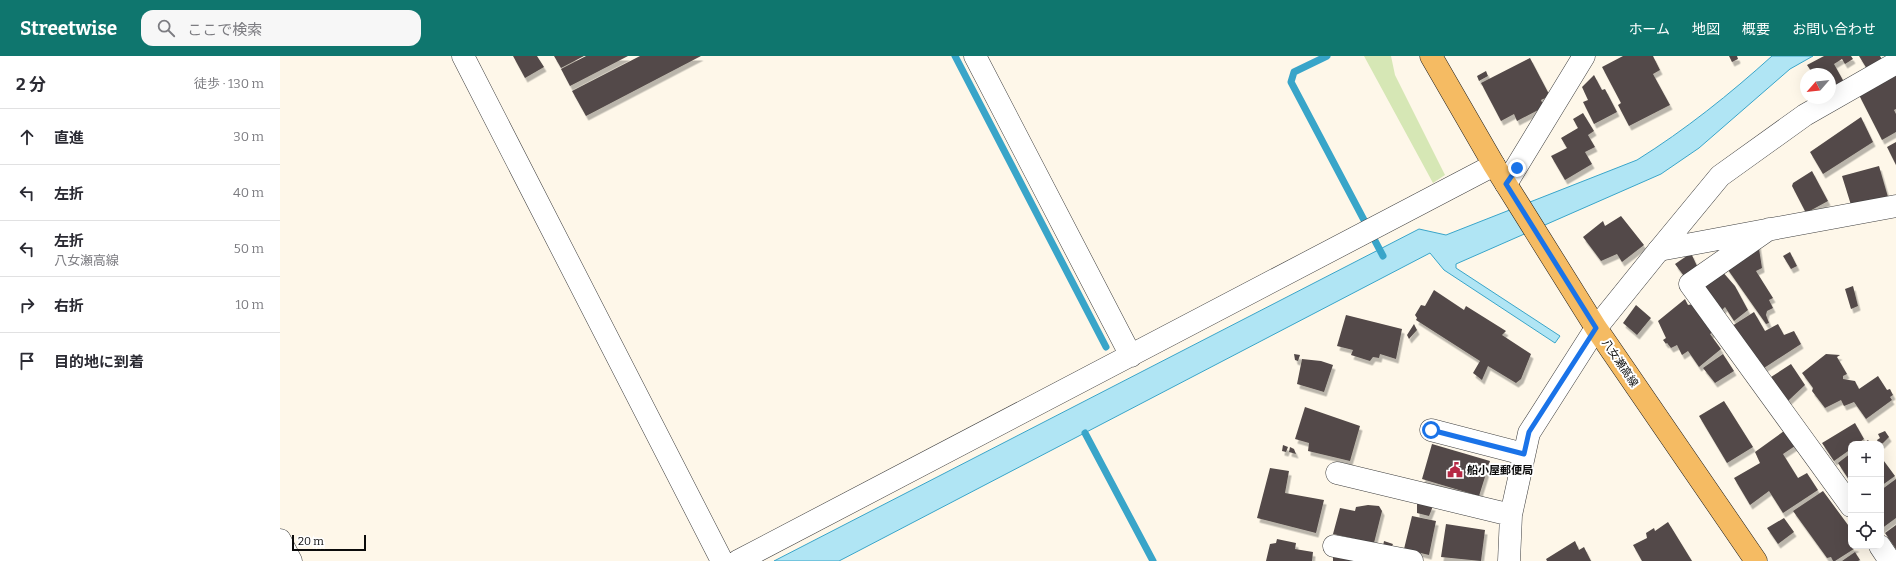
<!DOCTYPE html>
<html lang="ja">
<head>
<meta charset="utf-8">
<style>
  body { margin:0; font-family:Bitter,"Noto Sans JP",serif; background:#f7f7f7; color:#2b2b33 }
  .controls { position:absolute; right:12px; bottom:12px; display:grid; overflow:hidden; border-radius:8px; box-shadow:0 4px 16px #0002 }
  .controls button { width:36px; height:36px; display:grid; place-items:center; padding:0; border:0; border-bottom:1px solid #e1e1e2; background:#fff; color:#2b2b33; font:20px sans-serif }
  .compass { position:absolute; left:1520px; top:12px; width:36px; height:36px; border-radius:50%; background:#fff; box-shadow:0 4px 16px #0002; rotate:242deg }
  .scale { position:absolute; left:12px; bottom:10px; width:74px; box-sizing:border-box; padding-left:4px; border:2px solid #0b0b0b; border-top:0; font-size:11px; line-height:14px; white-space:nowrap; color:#0b0b0b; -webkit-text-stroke:3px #fff; paint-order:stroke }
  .stop { position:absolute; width:12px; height:12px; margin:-9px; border:3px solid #1a73e8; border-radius:50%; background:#fff }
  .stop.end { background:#1a73e8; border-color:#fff; box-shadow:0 1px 4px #0008 }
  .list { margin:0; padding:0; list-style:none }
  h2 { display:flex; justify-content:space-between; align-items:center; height:52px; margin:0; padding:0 16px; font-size:17px }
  h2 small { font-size:13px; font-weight:400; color:#7c7c81 }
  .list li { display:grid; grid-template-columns:26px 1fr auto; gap:12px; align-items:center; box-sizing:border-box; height:56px; padding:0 16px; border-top:1px solid #e1e1e2 }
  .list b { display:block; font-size:15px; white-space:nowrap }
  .list p { margin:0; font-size:13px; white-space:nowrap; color:#7c7c81 }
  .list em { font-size:13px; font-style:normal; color:#7c7c81 }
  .icon { flex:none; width:22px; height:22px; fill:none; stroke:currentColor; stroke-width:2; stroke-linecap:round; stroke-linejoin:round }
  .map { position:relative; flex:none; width:1616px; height:505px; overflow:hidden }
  header { display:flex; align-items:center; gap:24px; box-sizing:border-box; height:56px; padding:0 20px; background:#0f766e; color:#fff }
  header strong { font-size:19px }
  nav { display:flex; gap:22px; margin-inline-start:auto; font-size:14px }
  .search { width:280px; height:36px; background:#f7f7f7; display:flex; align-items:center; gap:10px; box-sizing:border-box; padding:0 14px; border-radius:12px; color:#7c7c81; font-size:15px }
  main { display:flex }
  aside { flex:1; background:#fff }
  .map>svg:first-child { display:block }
  .green { fill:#d6e7b5 }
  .water { fill:#b0e5f4; stroke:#39a5c9 }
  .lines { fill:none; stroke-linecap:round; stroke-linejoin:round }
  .stream { stroke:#39a5c9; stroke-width:7 }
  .building { fill:#534a48; filter:url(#shadow) }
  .minor-casing { stroke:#3e3e3e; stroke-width:23 }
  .tertiary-casing { stroke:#3e3e3e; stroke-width:23 }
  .primary-casing { stroke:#1c1c1c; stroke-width:23 }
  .minor { stroke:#fff; stroke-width:22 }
  .tertiary { stroke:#fff; stroke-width:22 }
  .primary { stroke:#f5bb63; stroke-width:22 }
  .route { stroke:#1a73e8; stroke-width:5 }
  .labels { text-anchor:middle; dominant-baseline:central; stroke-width:4; stroke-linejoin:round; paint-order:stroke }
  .street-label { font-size:11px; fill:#0b0b0b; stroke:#fff }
  .poi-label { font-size:11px; font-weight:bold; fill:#0b0b0b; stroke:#fff; text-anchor:start }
</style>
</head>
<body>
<header>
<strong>Streetwise</strong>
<div class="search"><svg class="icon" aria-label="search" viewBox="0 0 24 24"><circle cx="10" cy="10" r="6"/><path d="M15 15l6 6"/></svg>ここで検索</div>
<nav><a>ホーム</a><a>地図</a><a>概要</a><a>お問い合わせ</a></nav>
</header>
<main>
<aside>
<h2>2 分<small>徒歩 · 130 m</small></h2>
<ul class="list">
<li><svg class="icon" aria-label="ahead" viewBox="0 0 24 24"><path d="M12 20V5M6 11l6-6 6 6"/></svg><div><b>直進</b></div><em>30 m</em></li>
<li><svg class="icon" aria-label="left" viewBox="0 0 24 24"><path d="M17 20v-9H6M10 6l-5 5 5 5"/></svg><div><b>左折</b></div><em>40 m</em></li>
<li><svg class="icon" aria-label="left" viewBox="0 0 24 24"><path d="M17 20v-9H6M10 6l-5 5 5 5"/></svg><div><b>左折</b><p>八女瀬高線</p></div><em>50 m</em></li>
<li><svg class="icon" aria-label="right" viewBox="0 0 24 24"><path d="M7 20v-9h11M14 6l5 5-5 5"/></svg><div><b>右折</b></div><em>10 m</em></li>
<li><svg class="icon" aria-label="arrive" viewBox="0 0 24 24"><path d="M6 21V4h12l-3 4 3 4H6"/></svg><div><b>目的地に到着</b></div></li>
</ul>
</aside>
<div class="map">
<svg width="1616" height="505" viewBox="0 0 1616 505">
  <defs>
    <filter id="shadow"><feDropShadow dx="2.5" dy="4.5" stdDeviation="0" flood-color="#0004"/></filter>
  </defs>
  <rect width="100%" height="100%" fill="#fef7e9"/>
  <path class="green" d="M1084,0H1111L1115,19L1165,119L1153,127Z"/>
  <path class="water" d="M1492,0H1533L1510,13L1419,92L1381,118L1176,208V212L1280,280L1275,287L1164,214L1150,197L559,505H494L1139,173L1166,179L1357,104C1405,74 1450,38 1492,0Z"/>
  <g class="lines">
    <path class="stream" d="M675,0L826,291
      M1047,0L1014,16L1011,26L1103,200
      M805,377L873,505"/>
  </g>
  <path class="building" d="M233,0H257L264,11L245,22Z
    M274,0H304L281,12Z
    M306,0H348L290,30L281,13Z
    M360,0H421L306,60L292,35Z
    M1343,0H1373L1380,14L1373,18L1390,49L1349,70L1338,49L1341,47L1322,11Z
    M1449,0H1457L1458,3L1452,6Z
    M1544,0H1571L1573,3L1565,8L1562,3L1554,8L1564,26L1550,34V18H1533L1527,9Z
    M1579,0H1600L1603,5L1587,13Z
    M1250,2L1270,40L1261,44L1264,51L1237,65L1234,58L1221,65L1201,27Z
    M1206,15L1208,20L1199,25L1197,20Z
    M1616,18V53L1614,54L1616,58V76L1602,84L1579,39Z
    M1314,19L1322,34L1325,33L1337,56L1314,68L1303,46L1308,44L1302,31Z
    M1303,57L1314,75L1308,79L1315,91L1305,96L1312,108L1285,124L1271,100L1287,92L1281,82L1298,72L1293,63Z
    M1581,61L1593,86L1543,118L1530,96Z
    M1616,86V109L1607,91Z
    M1599,110L1608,141L1571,149L1562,120Z
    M1532,115L1548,145L1526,157L1512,130L1513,127Z
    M1341,160L1364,189L1342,206L1337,198L1321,205L1303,181L1323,165L1325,170Z
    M1478,186L1482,212L1476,215L1493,242L1489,244L1493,252L1487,255L1486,259L1489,267L1486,268L1446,211Z
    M1510,196L1517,210L1511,213L1503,200Z
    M1411,197L1417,210L1404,220L1395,208Z
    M1441,214L1455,230L1468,254L1454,265L1445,251L1441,255L1423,229Z
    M1573,230L1578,250L1571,253L1565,233Z
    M1154,234L1184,254L1186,250L1226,275L1222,279L1251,298L1241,323L1236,327L1208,310L1202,324L1193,317L1200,305L1136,264L1137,262L1135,259L1141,249L1145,250Z
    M1405,243L1408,249L1413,248L1435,275L1430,278L1441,293L1419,311L1408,295L1402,299L1397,289L1391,292L1387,287L1386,288L1383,284L1386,282L1378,265Z
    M1356,249L1371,262L1357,279L1343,267Z
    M1474,256L1485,275L1498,268L1504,279L1514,275L1521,288L1484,312L1452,270Z
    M1066,259L1122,273L1116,303L1100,298L1099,302L1093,301L1090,305L1071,299L1073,294L1057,290Z
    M1134,268L1137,274L1129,283L1127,279Z
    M1014,298L1020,299L1018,305L1015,304Z
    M1443,298L1454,315L1435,327L1423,312Z
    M1546,298L1560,299L1557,301L1567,318L1563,320V323L1575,325L1579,333L1598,320L1607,334L1610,333L1613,339L1610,341L1612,344L1586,363L1574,346L1564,350L1561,344L1545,352L1532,335L1533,332L1522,317Z
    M1022,303L1041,305L1053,309L1044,336L1017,328Z
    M1511,308L1525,329L1508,345L1491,321Z
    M1444,345L1473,391L1447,407L1419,360Z
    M1025,351L1080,370L1070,405L1028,395L1029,387L1015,383Z
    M1575,367L1584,383L1577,388H1571V393L1554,405L1542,387Z
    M1504,375L1515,390L1503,398L1518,422L1527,417L1538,434L1503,457L1489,435L1470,449L1454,422L1480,407L1475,396Z
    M1605,375L1609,381L1602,388H1599L1597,384L1600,382L1598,378Z
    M1588,384L1591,388H1582Z
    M1152,388L1210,405L1199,440L1142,423Z
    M1003,389L1008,391L1006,396L1002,395Z
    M1010,391L1014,393L1016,398L1009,396Z
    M1571,397V427L1558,407Z
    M1601,401L1615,420L1601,430Z
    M990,412L1009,415L1005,437L1044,444L1036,477L977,462Z
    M1616,423V462L1601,473V434Z
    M1543,435L1571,473V490L1577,491L1555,505H1553L1551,501L1547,502L1513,455Z
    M1137,447L1153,450L1149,460L1137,457Z
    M1088,449L1099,450L1102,455L1094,487L1053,478L1060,452L1075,455L1076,451Z
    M1132,460L1156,465L1149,499L1124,493Z
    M1504,462L1514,476L1498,488L1487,472Z
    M1388,466L1412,505H1362L1353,489L1367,482L1366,477L1374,472L1375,475Z
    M1166,468L1205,474L1201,505L1161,501Z
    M1616,469V493L1605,477Z
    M997,483L1016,487L1015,493L1033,496L1032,505H986L990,488L996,487Z
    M1104,485L1113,488L1111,492L1103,490Z
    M1295,485L1299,494L1304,491L1311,505H1267L1266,503Z
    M1575,496L1580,504L1578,505H1562Z
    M1053,501L1072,504V505H1053Z"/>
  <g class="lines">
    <defs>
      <path id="minor" d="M183,0L442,505
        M695,0L851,300
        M1226,128L1304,0
        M1489,173L1410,228L1571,450
        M1379,194L1440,120L1525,59L1616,7
        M1379,194L1616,150
        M1151,374L1244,398
        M1057,417L1231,459
        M0,484L11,505
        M1054,490L1132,505
        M1600,490L1610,505
        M458,505L1214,109
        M1229,505L1231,459L1249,377L1316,272"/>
      <path id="tertiary" d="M1316,272L1379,194"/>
      <path id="primary" d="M1151,0L1214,109L1316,272L1476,505"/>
    </defs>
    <use href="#minor" class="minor-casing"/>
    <use href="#tertiary" class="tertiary-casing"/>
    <use href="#primary" class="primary-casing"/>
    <use href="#minor" class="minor"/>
    <use href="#tertiary" class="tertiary"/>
    <use href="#primary" class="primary"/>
  </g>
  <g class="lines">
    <path class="route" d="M1151,374L1244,398L1249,376L1316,272L1226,128L1237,112"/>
  </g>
  <defs>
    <symbol id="civic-bare" viewBox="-9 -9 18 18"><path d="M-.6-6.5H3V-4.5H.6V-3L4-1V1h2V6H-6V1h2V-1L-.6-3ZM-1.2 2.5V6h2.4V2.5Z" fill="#b62844" stroke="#fff" stroke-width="2.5" paint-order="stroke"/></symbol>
  </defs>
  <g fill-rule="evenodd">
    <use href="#civic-bare" x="1164" y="403" width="22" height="22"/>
  </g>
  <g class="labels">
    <g class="street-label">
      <text transform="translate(1340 307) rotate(56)">八女瀬高線</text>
    </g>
    <g class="poi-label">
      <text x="1187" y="414">船小屋郵便局</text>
    </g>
  </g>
</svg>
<div class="controls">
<button>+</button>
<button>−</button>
<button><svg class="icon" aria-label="locate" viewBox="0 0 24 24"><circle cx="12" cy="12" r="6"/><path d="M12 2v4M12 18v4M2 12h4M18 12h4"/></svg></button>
</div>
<svg class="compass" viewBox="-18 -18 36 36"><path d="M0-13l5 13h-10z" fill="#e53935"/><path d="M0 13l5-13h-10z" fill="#7c7c81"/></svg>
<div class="scale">20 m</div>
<div class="stop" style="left:1151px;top:374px"></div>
<div class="stop end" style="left:1237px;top:112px"></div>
</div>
</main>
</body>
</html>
